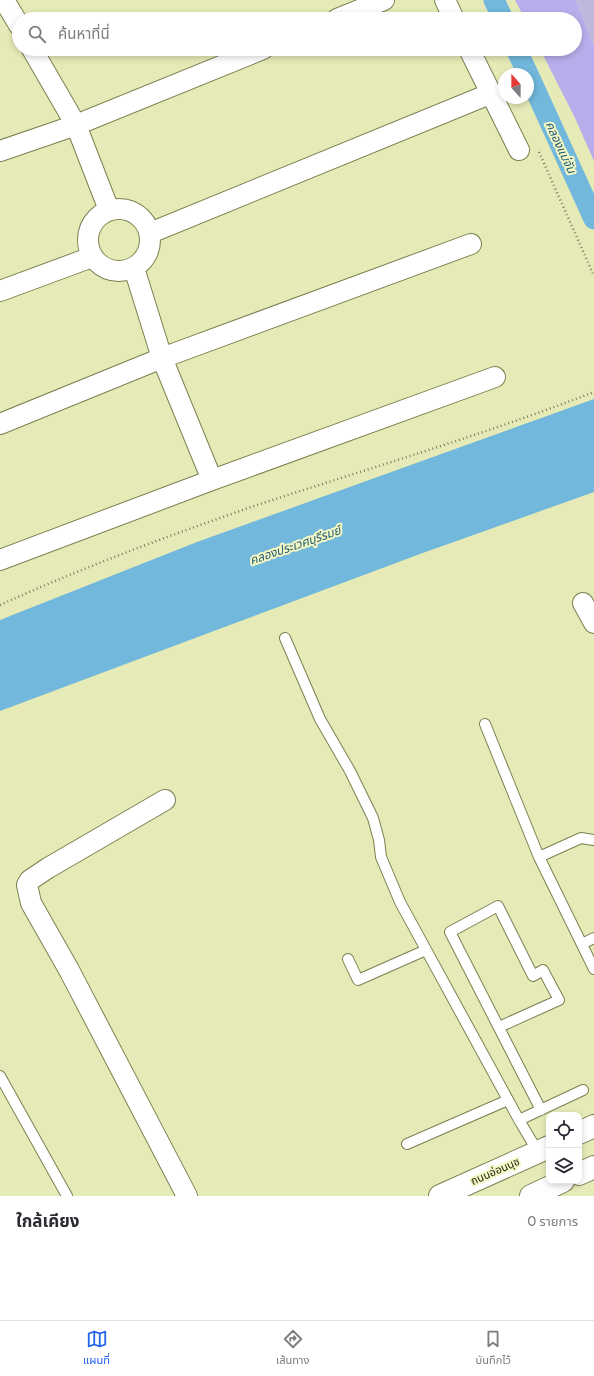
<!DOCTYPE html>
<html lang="th">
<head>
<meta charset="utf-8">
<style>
  body { margin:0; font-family:Cabin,"Noto Sans Thai",sans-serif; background:#f2f2f3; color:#2b2b33 }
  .controls { position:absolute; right:12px; bottom:12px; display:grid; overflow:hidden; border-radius:8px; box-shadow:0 2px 6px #0003 }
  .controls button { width:36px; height:36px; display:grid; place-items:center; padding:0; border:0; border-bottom:1px solid #e1e1e2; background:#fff; color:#2b2b33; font:20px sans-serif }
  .compass { position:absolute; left:498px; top:68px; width:36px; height:36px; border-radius:50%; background:#fff; box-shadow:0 2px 6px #0003; rotate:339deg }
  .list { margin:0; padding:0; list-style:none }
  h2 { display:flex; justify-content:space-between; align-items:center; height:52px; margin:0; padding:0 16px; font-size:17px }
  h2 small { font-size:13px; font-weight:400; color:#7c7c81 }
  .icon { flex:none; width:22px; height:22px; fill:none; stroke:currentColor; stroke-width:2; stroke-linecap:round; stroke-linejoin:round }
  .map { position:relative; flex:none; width:594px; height:1196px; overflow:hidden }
  .search { position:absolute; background:#fff; box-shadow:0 2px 6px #0003; left:12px; right:12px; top:12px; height:44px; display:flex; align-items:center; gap:10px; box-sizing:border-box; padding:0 14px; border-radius:22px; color:#7c7c81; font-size:15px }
  .sheet { height:124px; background:#fff }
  nav { display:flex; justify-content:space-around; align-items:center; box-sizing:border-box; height:56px; border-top:1px solid #e1e1e2; background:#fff; font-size:11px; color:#7c7c81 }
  nav a { display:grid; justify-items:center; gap:2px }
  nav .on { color:#2563eb }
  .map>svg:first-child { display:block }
  .green { fill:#beb8df }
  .forest { fill:#b8aeec }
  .water { fill:#71b8dc }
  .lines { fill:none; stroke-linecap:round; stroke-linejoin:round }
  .canal { stroke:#71b8dc; stroke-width:21 }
  .service-casing { stroke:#7c8050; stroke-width:12 }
  .minor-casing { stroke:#7c8050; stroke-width:22 }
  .primary-casing { stroke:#7c8050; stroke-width:24 }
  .path { stroke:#7c7e5d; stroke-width:2.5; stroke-dasharray:1 3; stroke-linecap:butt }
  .service { stroke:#fff; stroke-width:10 }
  .minor { stroke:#fff; stroke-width:20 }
  .primary { stroke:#fff; stroke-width:22 }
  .labels { text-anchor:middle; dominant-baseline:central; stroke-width:4; stroke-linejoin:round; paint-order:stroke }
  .street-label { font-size:11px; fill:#1f200d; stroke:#f3f8c4 }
  .water-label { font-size:12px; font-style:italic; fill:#225972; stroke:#f3f8c4 }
</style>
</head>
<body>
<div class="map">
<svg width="594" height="1196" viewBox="0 0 594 1196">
  <rect width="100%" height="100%" fill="#e6eab7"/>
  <path class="green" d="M576,0H594V46Z"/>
  <path class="forest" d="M515,0H576L594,46V161L575,118L540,49H575V19H525Z"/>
  <path class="water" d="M594,399V492L420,554L0,711V620L197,542Z"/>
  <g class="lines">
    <path class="canal" d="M494,0L503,19
      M516,49L528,74
      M528,74L594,219"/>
    <defs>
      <path id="service" d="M285,638L320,719L350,771L373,818L379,840L381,857L400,902L519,1120L538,1152
        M485,724L539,857L594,969
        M539,857L581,838L594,840
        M582,944L594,938
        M348,959L358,980L426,950
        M499,1027L559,1000L543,970L533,976L498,906L450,932L541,1110
        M0,1076L67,1196
        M519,1120L583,1090
        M407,1144L508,1100"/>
      <path id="minor" d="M4,0L19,25
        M445,0L454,19
        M337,19L384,0
        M32,49L76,125L109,210
        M469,49L519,150
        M0,151L76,125L263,49
        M88 240a31 31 0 1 1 62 0a31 31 0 1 1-62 0Z
        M150,233L492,93
        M134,268L162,358L212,480
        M0,291L92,257
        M0,424L162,358L471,244
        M0,560L212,480L495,377
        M583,603L594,623
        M165,800L48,868L30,880L27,885L31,903L69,970L187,1196"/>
      <path id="primary" d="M579,1133L594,1126
        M579,1174L594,1167
        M440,1196L549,1147
        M531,1196L563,1181"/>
    </defs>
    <use href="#service" class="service-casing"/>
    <use href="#minor" class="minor-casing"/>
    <use href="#primary" class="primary-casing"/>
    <path class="path" d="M539,152L594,276
      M0,605C84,567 170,535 257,505C370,468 483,435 594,392"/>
    <use href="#service" class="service"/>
    <use href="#minor" class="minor"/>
    <use href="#primary" class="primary"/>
  </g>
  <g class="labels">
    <g class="street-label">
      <text transform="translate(495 1171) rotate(-24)">ถนนอ่อนนุช</text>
    </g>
    <g class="water-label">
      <text transform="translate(561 147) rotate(65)">คลองแม่จัน</text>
      <text transform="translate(295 545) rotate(-19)">คลองประเวศบุรีรมย์</text>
    </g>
  </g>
</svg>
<div class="controls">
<button><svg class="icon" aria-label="locate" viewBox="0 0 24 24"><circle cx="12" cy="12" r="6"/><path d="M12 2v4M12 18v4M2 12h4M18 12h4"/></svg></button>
<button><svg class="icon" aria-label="layers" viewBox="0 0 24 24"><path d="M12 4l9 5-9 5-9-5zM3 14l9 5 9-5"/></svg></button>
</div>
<svg class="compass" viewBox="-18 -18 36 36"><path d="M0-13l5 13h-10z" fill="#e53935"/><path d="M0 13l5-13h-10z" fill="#7c7c81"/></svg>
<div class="search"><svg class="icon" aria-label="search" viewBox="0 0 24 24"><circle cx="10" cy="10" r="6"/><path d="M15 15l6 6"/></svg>ค้นหาที่นี่</div>
</div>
<section class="sheet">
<h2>ใกล้เคียง<small>0 รายการ</small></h2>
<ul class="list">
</ul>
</section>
<nav>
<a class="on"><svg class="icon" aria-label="map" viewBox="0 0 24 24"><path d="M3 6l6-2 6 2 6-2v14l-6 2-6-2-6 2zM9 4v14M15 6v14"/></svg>แผนที่</a>
<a><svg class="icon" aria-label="directions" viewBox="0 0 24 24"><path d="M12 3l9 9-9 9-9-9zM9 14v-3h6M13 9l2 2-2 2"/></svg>เส้นทาง</a>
<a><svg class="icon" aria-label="saved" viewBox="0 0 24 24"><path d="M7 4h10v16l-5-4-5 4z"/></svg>บันทึกไว้</a>
</nav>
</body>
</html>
